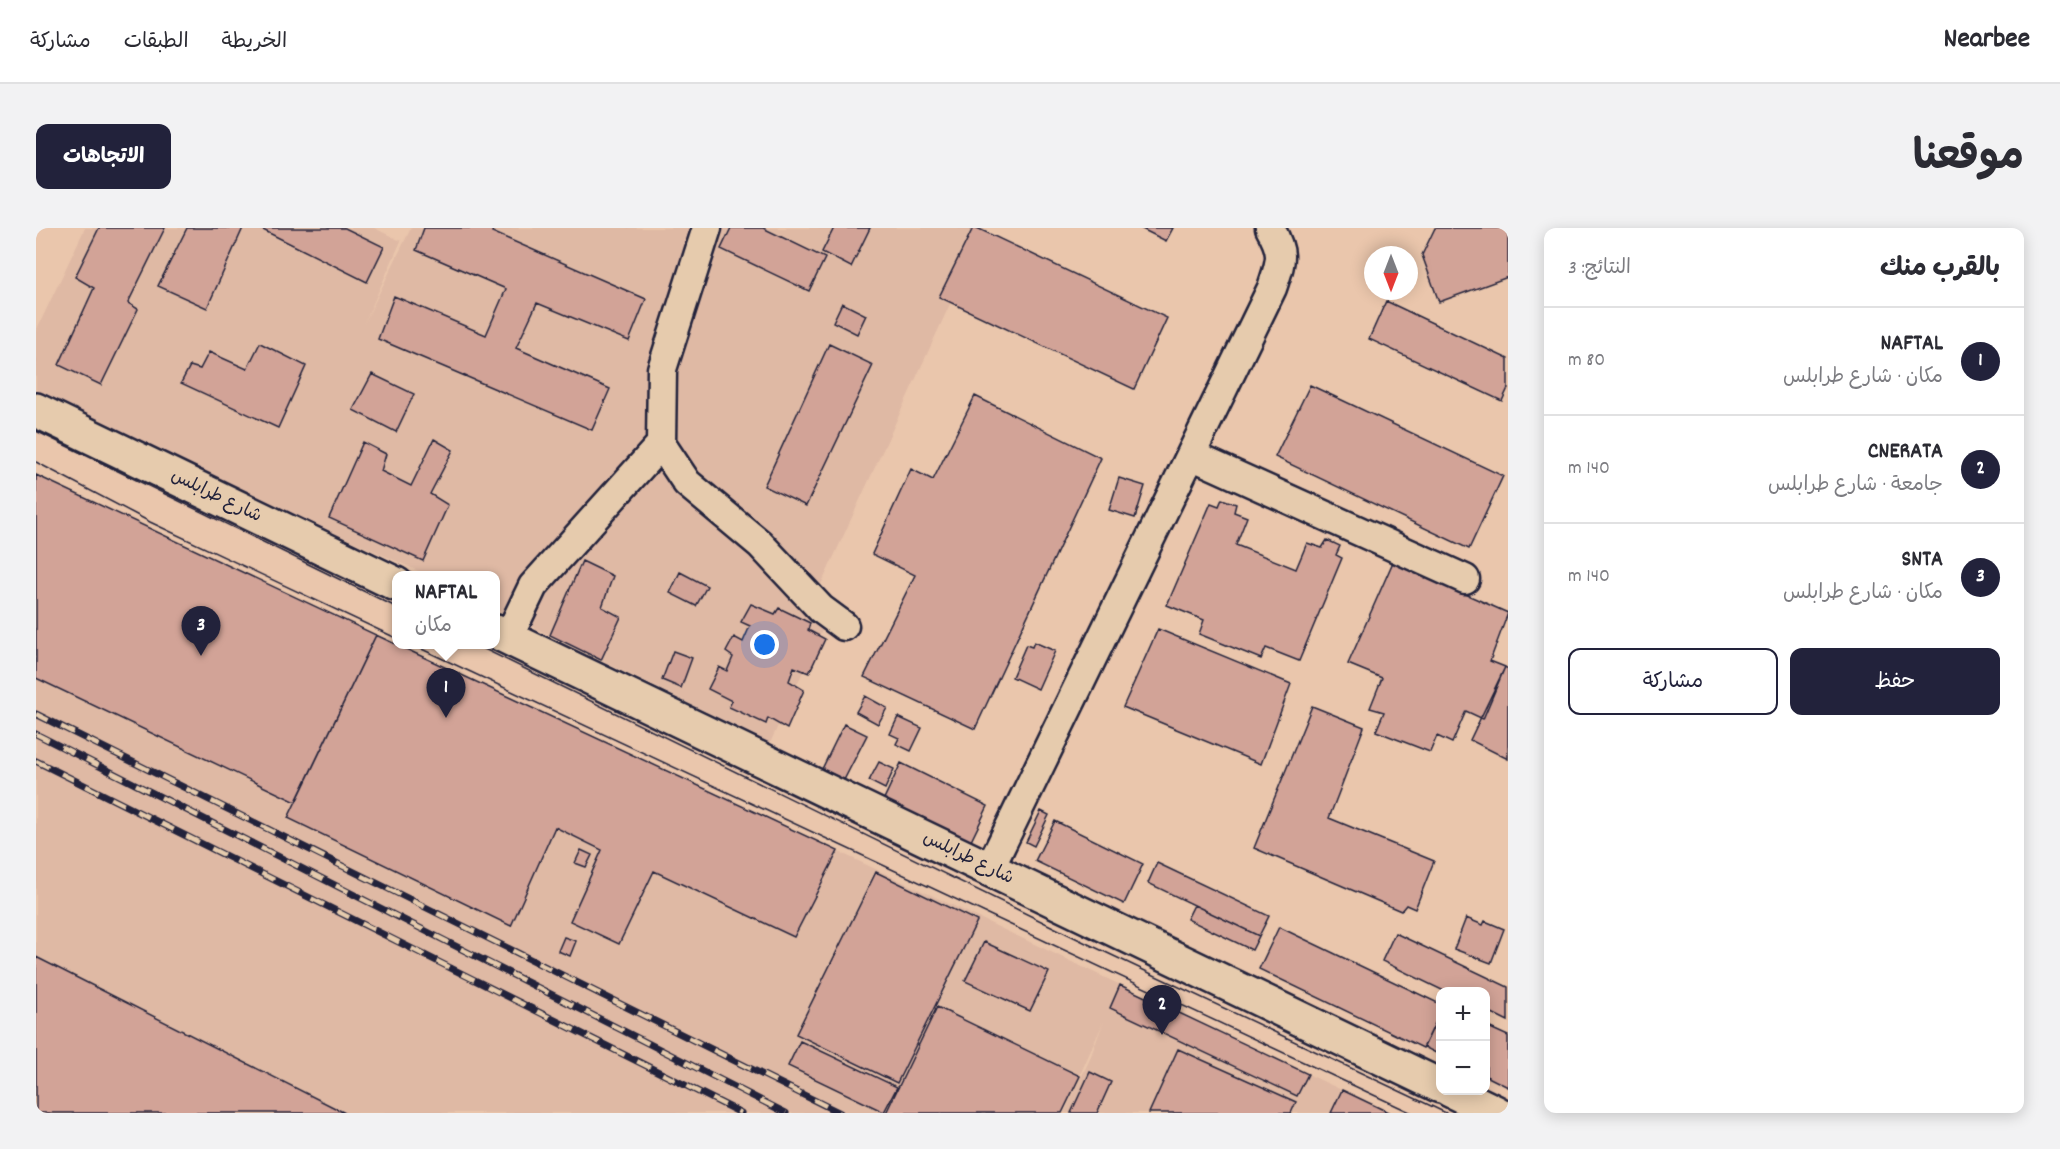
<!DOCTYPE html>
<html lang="ar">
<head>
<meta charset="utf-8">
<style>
  body { margin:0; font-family:Dekko,"Playpen Sans Arabic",sans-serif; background:#f2f2f3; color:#2b2b33; direction:rtl }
  .controls { position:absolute; right:18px; bottom:18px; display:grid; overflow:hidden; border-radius:12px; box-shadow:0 3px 15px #0003 }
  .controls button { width:54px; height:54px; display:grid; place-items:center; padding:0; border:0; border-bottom:2px solid #e1e1e2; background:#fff; color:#2b2b33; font:30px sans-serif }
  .compass { position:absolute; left:1328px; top:18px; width:54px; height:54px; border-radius:50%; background:#fff; box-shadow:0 3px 15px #0003; rotate:180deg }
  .you { position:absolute; left:729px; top:417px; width:21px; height:21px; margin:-15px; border:4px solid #fff; border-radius:50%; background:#1a73e8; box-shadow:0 0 0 9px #1a73e833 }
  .badge { display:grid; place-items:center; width:39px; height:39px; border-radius:50%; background:#22223b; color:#fff; font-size:20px; font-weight:700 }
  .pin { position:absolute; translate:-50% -50px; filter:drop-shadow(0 2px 3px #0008) }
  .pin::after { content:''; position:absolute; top:32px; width:21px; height:18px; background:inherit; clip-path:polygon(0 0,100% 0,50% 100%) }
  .popup { position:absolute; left:356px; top:343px; width:108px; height:78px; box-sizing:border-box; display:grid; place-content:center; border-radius:12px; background:#fff; filter:drop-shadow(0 2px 4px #0005); font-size:20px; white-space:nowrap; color:#7c7c81 }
  .popup b { font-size:22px; color:#2b2b33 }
  .popup::after { content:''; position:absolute; left:50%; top:100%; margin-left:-12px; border:12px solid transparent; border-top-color:#fff }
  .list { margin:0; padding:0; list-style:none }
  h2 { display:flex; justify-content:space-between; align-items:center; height:78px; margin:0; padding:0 24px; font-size:26px }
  h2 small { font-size:20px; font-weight:400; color:#7c7c81 }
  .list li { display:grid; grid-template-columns:39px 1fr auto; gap:18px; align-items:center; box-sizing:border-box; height:108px; padding:0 24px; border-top:2px solid #e1e1e2 }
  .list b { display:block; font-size:22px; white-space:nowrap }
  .list p { margin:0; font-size:20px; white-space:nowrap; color:#7c7c81 }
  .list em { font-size:20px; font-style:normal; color:#7c7c81 }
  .actions { display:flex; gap:12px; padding:18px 24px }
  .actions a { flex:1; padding:14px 0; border:2px solid #22223b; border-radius:12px; text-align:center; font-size:21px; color:#22223b }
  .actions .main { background:#22223b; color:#fff }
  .map { position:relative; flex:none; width:1472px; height:885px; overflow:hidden; direction:ltr; border-radius:12px }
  header { display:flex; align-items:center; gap:36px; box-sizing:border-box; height:84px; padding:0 30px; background:#fff; border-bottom:2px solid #e1e1e2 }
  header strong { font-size:28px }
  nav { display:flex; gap:33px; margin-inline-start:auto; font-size:21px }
  .intro { display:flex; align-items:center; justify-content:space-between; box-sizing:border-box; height:144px; padding:0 36px }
  h1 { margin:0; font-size:42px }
  .button { padding:15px 27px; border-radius:12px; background:#22223b; color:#fff; font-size:21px; font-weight:700 }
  main { display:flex; gap:36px; padding:0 36px }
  aside { flex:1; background:#fff; border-radius:12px; box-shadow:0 3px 15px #0003 }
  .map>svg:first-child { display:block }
  .built { fill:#dfb9a4 }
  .building { fill:#d2a397; stroke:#22223b; stroke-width:1.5 }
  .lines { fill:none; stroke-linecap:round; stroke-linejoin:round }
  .minor-casing { stroke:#22223b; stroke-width:33 }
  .major-casing { stroke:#22223b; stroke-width:38 }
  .minor { stroke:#e6cbad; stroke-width:28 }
  .major { stroke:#e6cbad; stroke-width:33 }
  .tram { stroke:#22223b; stroke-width:1.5 }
  .rail-casing { stroke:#22223b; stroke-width:7 }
  .rail { stroke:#e6cbad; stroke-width:4.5; stroke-dasharray:14; stroke-linecap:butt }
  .labels { text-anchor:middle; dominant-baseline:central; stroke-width:4.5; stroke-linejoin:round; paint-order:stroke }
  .street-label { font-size:18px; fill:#22223b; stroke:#e6cbad }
</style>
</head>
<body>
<header>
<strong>Nearbee</strong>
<nav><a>الخريطة</a><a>الطبقات</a><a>مشاركة</a></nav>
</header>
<div class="intro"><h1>موقعنا</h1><a class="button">الاتجاهات</a></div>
<main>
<aside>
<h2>بالقرب منك<small>النتائج: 3</small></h2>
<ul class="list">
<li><span class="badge">1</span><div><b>NAFTAL</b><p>مكان · شارع طرابلس</p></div><em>80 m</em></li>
<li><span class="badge">2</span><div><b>CNERATA</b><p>جامعة · شارع طرابلس</p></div><em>140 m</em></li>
<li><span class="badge">3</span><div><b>SNTA</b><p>مكان · شارع طرابلس</p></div><em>140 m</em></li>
</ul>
<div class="actions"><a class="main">حفظ</a><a>مشاركة</a></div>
</aside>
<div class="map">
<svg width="1472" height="885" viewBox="0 0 1472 885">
  <rect width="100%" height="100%" fill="#eac6ac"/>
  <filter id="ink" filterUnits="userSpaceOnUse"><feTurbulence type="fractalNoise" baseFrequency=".0167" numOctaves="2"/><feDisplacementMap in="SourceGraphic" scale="12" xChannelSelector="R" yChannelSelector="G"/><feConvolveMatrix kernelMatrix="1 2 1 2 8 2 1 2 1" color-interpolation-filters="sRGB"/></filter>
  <g filter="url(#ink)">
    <path class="built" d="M49,0H338L365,13L328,96L375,0H949L777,374L795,383L734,515L460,381V348L391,347L70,202L0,167V103Z
      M0,247L895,667L1354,885H1028L1053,833L1067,795L1027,885H0Z"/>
    <path class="building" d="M63,0H129L92,75L102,81L65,157L23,137L58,60L39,49Z
      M151,0H207L171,80L122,58Z
      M223,0H309L348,19L331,54Z
      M388,0H458L456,4L610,71L593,113L501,75L480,120L574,161L556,202L342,111L358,68L450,107L470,61L380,22Z
      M695,0H727L789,30L773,63L685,21Z
      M798,0H834L815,39L786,24Z
      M937,0H941L1131,90L1098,161L903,69Z
      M1104,0H1137L1130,13Z
      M1399,0H1472V49L1403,74L1386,27Z
      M1350,73L1472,131V160L1466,173L1333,111Z
      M806,75L830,87L821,106L797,94Z
      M224,115L270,138L242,200L145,155L154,138L164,141L173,124L211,141Z
      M793,116L837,137L770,278L728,258Z
      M336,146L378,166L360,204L317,182Z
      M1274,157L1467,248L1433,321L1239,229Z
      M939,168L1065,230L939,501L828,449L879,347L836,326L875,241L897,252Z
      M398,211L417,222L394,266L412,277L387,333L293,290L327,214L350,226L345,243L375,258Z
      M0,247L340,407L260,574L0,450Z
      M1083,250L1109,258L1099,290L1073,282Z
      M1186,271L1200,276L1198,284L1211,289L1200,317L1260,341L1271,315L1286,320L1291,312L1304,318L1300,327L1306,330L1263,433L1230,420L1225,431L1163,406L1168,392L1131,377L1175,275L1183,278Z
      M546,333L577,348L566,379L585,389L565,432L514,407Z
      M1357,334L1472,385L1454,433L1469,439L1447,491L1430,483L1416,515L1401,508L1394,524L1340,503L1348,484L1334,480L1346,450L1312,436Z
      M644,344L671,358L660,378L634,365Z
      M715,376L739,386L743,380L774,395L772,402L789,411L773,445L758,439L753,453L768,462L751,501L732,490L730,496L693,479L696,473L672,461L683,439L691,443L697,429L690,424L698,409L707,414L714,398L705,394Z
      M1122,401L1255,456L1225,536L1087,479Z
      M340,407L802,623L758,709L618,643L583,716L534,693L566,622L519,599L475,698L252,590Z
      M998,414L1019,423L1002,461L976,449L990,417L996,419Z
      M637,423L656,430L645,460L626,452Z
      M1469,439L1472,441V531L1434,512Z
      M829,468L851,480L842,496L820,484Z
      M1276,478L1328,499L1293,590L1398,633L1379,681L1370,677L1365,683L1218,620Z
      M862,489L886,500L875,523L860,516L863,510L854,506Z
      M808,496L831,507L808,552L786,541Z
      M843,534L858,541L849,561L833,553Z
      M865,535L952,578L934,615L847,573Z
      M1005,583L1013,587L998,618L990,614Z
      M1019,593L1107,636L1088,676L999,633Z
      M545,622L556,627L550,639L539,635Z
      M1121,635L1233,688L1223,708L1112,655Z
      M840,644L941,693L861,855L760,806Z
      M1158,677L1223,708L1216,722L1151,691Z
      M1430,690L1447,697L1449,693L1468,701L1455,735L1418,721Z
      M1243,699L1404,776V785L1387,820L1223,741Z
      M1359,705L1472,759V793L1450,782V764H1410L1346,733Z
      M528,709L540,713L534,728L522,723Z
      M948,714L1013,744L994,783L929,753Z
      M0,729L309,885H0Z
      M1084,757L1272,846L1261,868L1074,780Z
      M901,779L1044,848L1026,885H850Z
      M1404,785V827L1388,819Z
      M1450,798L1472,808V859L1450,848Z
      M764,813L861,859L848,884L752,838Z
      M1142,821L1260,874L1255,885H1113Z
      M1054,844L1075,854L1061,885H1035Z
      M1306,862L1354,885H1295Z"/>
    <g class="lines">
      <defs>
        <path id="minor" d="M625,216L651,255L724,316L785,381L808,398
          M1155,227L1429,351
          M472,410L497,358L625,216L626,141L671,0
          M953,642L1236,60C1245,32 1249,27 1234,0"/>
        <path id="major" d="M0,182L360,356
          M460,404L1404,858
          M1414,862L1461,885"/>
      </defs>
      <use href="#minor" class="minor-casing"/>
      <use href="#major" class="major-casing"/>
      <use href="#minor" class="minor"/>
      <use href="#major" class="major"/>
      <path class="tram" d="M0,203L360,379
        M0,234L114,294L360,410
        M375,416L1376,885
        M438,416L1048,714L1410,885"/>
      <defs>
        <path id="rail" d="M0,486L804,885
          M0,506L750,885
          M0,533L705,885"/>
      </defs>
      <use href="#rail" class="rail-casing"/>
      <use href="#rail" class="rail"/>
    </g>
  </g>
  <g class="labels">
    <g class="street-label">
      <text transform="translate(180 269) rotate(26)">شارع طرابلس</text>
      <text transform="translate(932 631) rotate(26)">شارع طرابلس</text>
    </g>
  </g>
</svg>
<div class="controls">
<button>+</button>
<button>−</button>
</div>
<svg class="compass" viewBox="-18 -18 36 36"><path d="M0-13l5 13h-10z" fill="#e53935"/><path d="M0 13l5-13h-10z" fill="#7c7c81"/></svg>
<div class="you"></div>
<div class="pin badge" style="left:410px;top:490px">1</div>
<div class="popup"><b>NAFTAL</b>مكان</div>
<div class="pin badge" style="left:1126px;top:807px">2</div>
<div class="pin badge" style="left:165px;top:428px">3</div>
</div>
</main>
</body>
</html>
